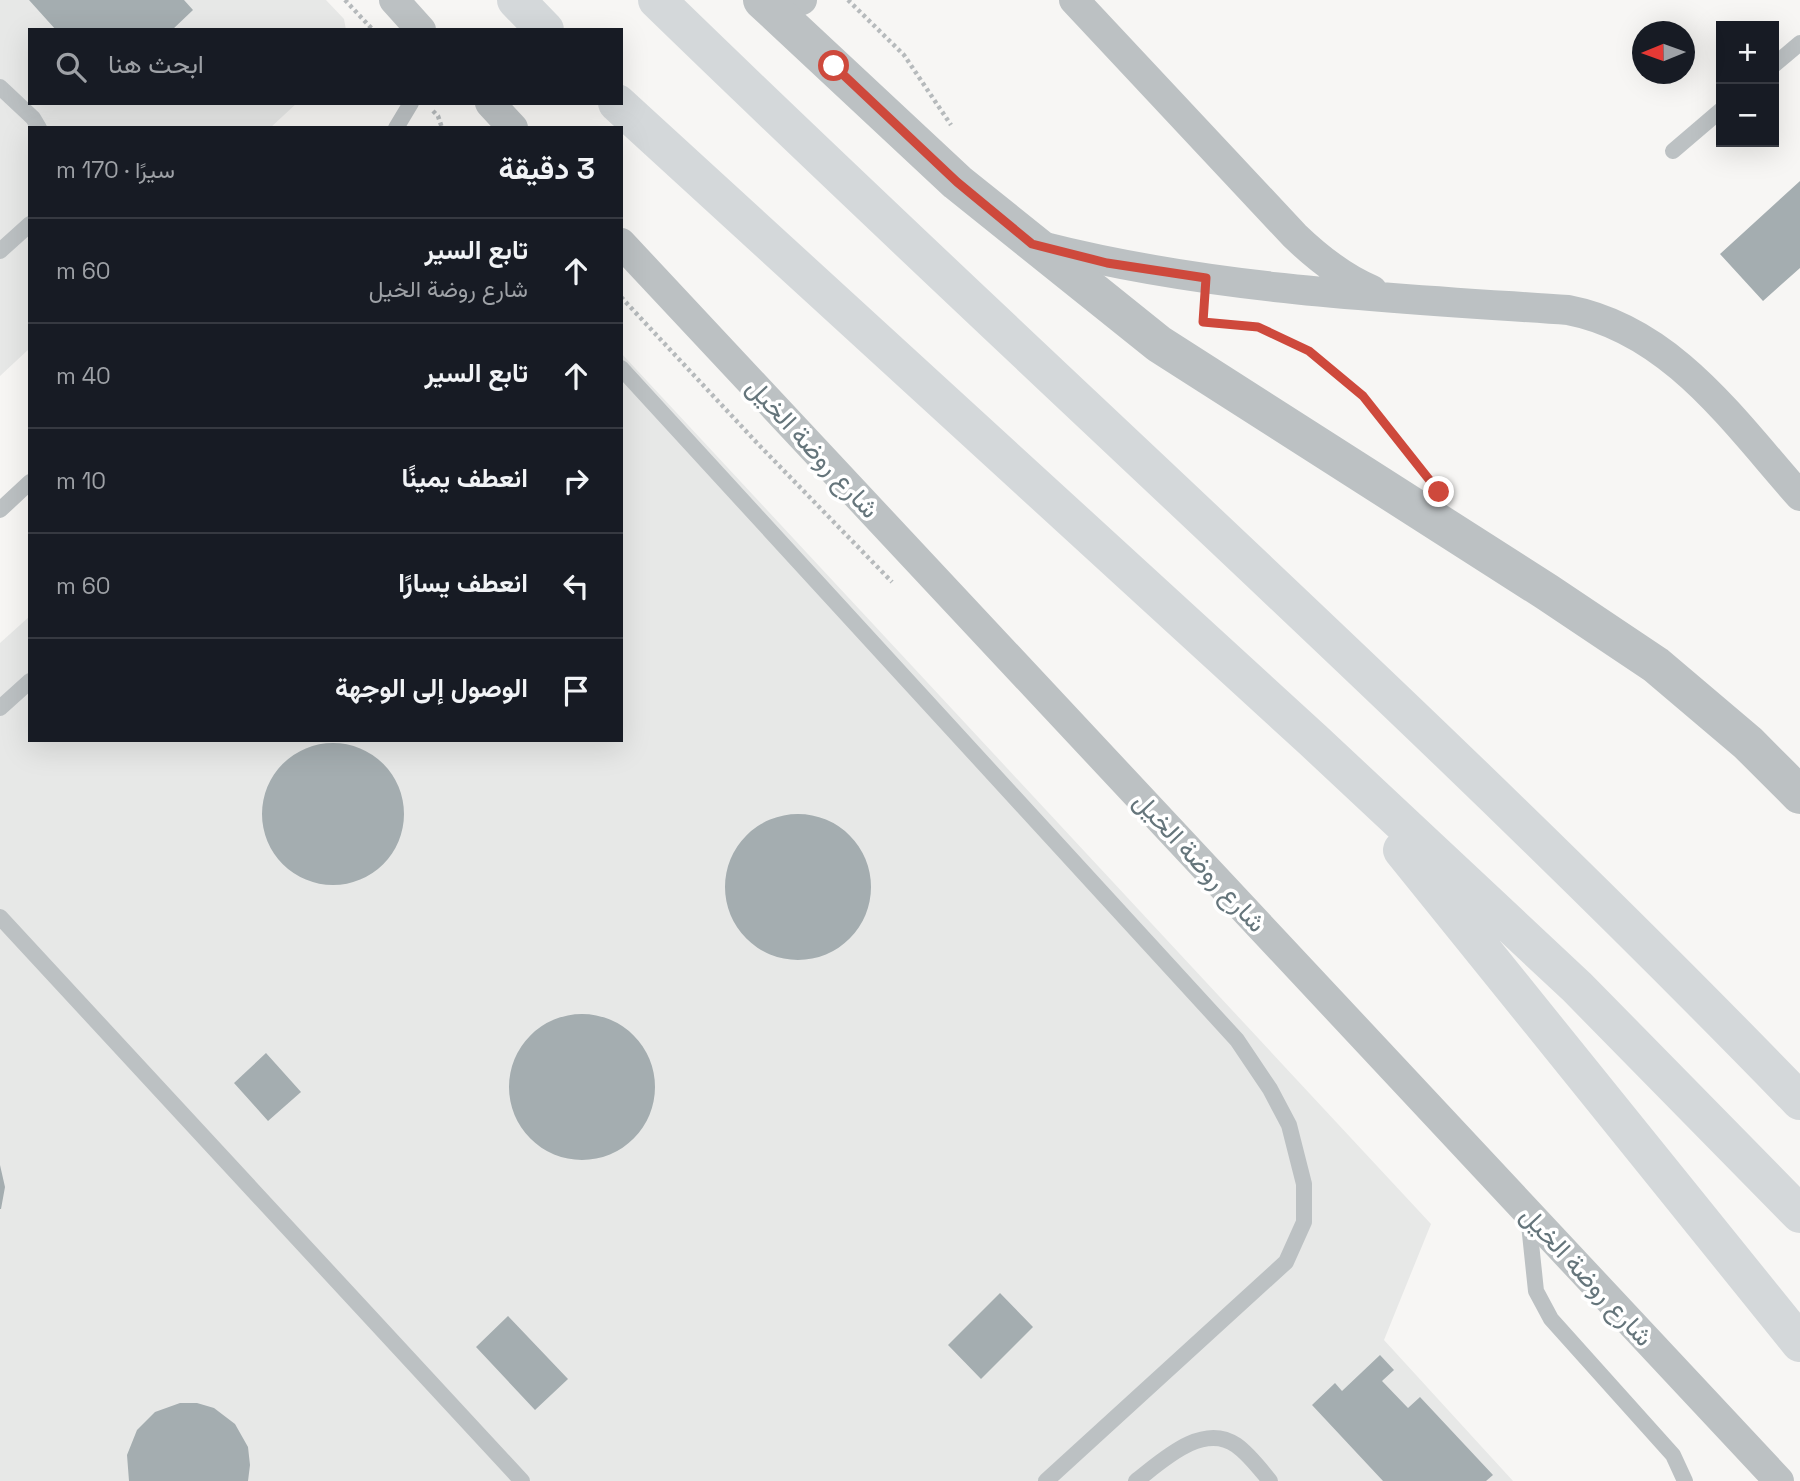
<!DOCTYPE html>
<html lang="ar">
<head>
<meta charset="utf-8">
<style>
  body { margin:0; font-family:"Space Grotesk",Vazirmatn,sans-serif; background:#242831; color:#f1f3f6; direction:rtl }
  .controls { position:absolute; right:21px; top:21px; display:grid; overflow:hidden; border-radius:0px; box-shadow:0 7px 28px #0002 }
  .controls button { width:63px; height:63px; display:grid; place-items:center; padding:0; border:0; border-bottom:2px solid #363941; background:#171b24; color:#f1f3f6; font:35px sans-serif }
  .compass { position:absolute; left:1632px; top:21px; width:63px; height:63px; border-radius:50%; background:#171b24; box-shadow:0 7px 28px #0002; rotate:269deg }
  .stop { position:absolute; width:21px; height:21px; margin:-16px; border:5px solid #ce493c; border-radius:50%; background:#fff }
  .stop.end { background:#ce493c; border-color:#fff; box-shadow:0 2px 7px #0008 }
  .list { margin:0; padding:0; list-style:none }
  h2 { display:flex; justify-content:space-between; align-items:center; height:91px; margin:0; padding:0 28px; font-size:30px }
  h2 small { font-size:23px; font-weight:400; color:#9ea1a6 }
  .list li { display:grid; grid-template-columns:46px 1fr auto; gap:21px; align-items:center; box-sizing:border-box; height:105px; padding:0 28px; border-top:2px solid #363941 }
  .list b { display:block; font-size:26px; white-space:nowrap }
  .list p { margin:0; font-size:23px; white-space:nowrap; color:#9ea1a6 }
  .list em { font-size:23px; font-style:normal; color:#9ea1a6 }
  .icon { flex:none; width:38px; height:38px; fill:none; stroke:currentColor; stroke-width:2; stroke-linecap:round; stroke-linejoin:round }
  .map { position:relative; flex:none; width:1800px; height:1481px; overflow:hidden; direction:ltr }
  .search { position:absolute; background:#171b24; box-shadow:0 7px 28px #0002; left:28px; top:28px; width:595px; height:77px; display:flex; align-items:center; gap:18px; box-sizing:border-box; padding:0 24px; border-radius:0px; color:#9ea1a6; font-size:26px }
  .panel { position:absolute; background:#171b24; box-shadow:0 7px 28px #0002; left:28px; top:126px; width:595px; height:616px; border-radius:0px; direction:rtl }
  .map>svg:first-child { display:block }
  .built { fill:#e7e8e7 }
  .building { fill:#a4adb0 }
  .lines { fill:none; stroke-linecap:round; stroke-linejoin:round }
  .path { stroke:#b6babc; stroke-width:4.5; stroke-dasharray:3.5 3.5; stroke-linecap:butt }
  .service { stroke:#bcc1c3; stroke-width:16 }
  .minor { stroke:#bcc1c3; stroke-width:30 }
  .tertiary { stroke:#bcc1c3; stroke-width:38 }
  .trunk { stroke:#d4d8da; stroke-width:38 }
  .route { stroke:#ce493c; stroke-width:9 }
  .labels { text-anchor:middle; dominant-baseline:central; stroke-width:7; stroke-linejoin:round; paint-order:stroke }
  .street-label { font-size:26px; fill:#65757b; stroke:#fff }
</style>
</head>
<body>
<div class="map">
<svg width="1800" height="1481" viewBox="0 0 1800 1481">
  <rect width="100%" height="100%" fill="#f7f6f4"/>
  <path class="built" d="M0,0H326L344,19L346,30H30V103H297L270,128H30V348L0,376Z
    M621,353L1431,1224L1384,1340L1513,1481H0V643L30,616V740H621Z"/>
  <path class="building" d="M29,0H184L193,10L172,30H56Z
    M1800,181V268L1763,301L1720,254Z
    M262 814a71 71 0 1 1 142 0a71 71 0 1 1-142 0Z
    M725 887a73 73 0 1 1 146 0a73 73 0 1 1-146 0Z
    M509 1087a73 73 0 1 1 146 0a73 73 0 1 1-146 0Z
    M266,1053L301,1092L268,1121L234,1083Z
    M0,1165L5,1187L1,1209H0Z
    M1000,1293L1033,1327L981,1379L948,1345Z
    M508,1316L568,1379L535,1410L476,1347Z
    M1380,1355L1394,1370L1382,1381L1408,1408L1420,1397L1493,1475L1486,1481H1383L1312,1405L1335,1383L1342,1391Z
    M180,1403H197L214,1408L235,1424L248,1447L250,1465L248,1481H129L127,1455L137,1430L155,1412Z"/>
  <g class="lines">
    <path class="path" d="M345,0L373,30
      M848,0L904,55L951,125
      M433,111L438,116L442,128
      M621,297L758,444L892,582
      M1204,308L1203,322L1258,327L1309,350L1363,396L1418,466"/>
    <path class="service" d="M1774,65L1800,43
      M0,87L33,118L39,128
      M396,128L411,103
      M1673,151L1721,110
      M0,251L30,224
      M621,368L1237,1040L1270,1089L1289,1125L1304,1184V1222L1286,1262L1046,1481
      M0,510L30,482
      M0,708L30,681
      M0,917L522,1481
      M1528,1215L1536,1291L1551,1319L1673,1455L1685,1481
      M1136,1481C1162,1461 1202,1422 1236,1445C1249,1454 1260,1469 1270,1481"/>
    <path class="minor" d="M394,0L421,30
      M1074,0L1295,236C1318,258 1343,278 1372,290
      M774,12L802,0
      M490,103L513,128
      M621,243L1779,1481
      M1041,246C1212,290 1392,298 1568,310C1672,330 1734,422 1800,496"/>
    <path class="tertiary" d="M762,0L957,182L1159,344L1547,592L1656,665L1748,743L1800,795"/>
    <path class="trunk" d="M516,0L545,30
      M657,0C1036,369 1432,721 1800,1101
      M617,103L1313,740L1577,987L1800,1214
      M1402,850L1800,1343"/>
  </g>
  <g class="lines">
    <path class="route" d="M834,66L957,182L1032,244L1107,263L1206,278L1203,322L1258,327L1309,351L1363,396L1439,492"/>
  </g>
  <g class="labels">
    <g class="street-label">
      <text transform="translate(813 448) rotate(47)">شارع روضة الخيل</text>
      <text transform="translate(1200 862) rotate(47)">شارع روضة الخيل</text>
      <text transform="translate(1587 1276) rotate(47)">شارع روضة الخيل</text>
    </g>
  </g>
</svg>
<div class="controls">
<button>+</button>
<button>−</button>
</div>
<svg class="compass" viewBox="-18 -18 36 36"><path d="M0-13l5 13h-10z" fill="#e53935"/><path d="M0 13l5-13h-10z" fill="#9ea1a6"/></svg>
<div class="stop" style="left:834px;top:66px"></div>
<div class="stop end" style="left:1439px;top:492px"></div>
<div class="search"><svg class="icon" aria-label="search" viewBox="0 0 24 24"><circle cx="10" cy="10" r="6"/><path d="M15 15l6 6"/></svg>ابحث هنا</div>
<section class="panel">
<h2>3 دقيقة<small>سيرًا · 170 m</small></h2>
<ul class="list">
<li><svg class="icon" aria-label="ahead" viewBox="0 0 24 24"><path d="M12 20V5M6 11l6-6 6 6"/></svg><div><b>تابع السير</b><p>شارع روضة الخيل</p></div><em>60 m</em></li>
<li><svg class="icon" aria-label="ahead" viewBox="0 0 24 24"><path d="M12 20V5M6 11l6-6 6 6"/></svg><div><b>تابع السير</b></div><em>40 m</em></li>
<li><svg class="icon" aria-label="right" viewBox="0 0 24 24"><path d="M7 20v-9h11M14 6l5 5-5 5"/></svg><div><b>انعطف يمينًا</b></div><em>10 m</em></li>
<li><svg class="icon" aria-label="left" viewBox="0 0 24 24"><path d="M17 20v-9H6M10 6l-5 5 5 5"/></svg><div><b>انعطف يسارًا</b></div><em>60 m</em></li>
<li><svg class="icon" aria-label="arrive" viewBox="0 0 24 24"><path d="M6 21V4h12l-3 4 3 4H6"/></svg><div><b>الوصول إلى الوجهة</b></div></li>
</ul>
</section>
</div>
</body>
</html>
